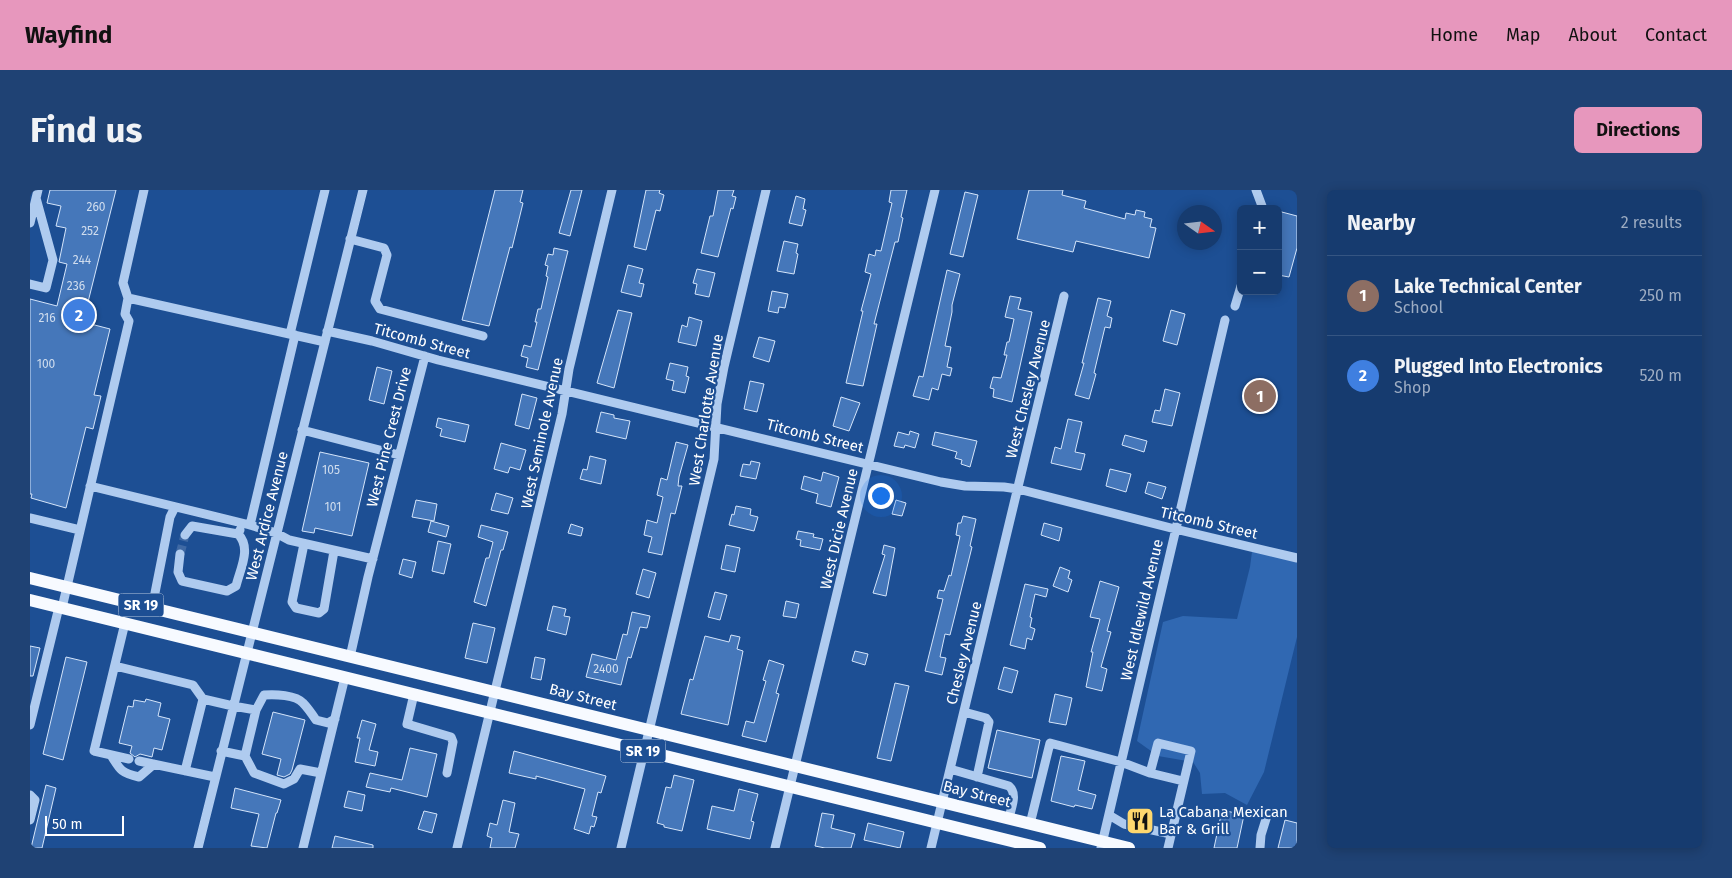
<!DOCTYPE html>
<html lang="en">
<head>
<meta charset="utf-8">
<style>
  body { margin:0; font-family:"Fira Sans",sans-serif; background:#1f4274; color:#f1f3f6 }
  .controls { position:absolute; right:15px; top:15px; display:grid; overflow:hidden; border-radius:8px; box-shadow:0 2px 12px #0003 }
  .controls button { width:45px; height:45px; display:grid; place-items:center; padding:0; border:0; border-bottom:1px solid #355582; background:#163b6f; color:#f1f3f6; font:25px sans-serif }
  .compass { position:absolute; left:1147px; top:15px; width:45px; height:45px; border-radius:50%; background:#163b6f; box-shadow:0 2px 12px #0003; rotate:104deg }
  .scale { position:absolute; left:15px; bottom:12px; width:79px; box-sizing:border-box; padding-left:5px; border:2px solid #fff; border-top:0; font-size:14px; line-height:18px; white-space:nowrap; color:#fff; -webkit-text-stroke:4px #1d4f94; paint-order:stroke }
  .you { position:absolute; left:850px; top:305px; width:18px; height:18px; margin:-12px; border:4px solid #fff; border-radius:50%; background:#1a73e8; box-shadow:0 0 0 8px #1a73e833 }
  .badge { display:grid; place-items:center; width:32px; height:32px; border-radius:50%; background:#e797bd; color:#fff; font-size:16px; font-weight:700 }
  .pin { position:absolute; translate:-50% -50%; border:2px solid #fff; box-shadow:0 1px 5px #0006 }
  .list { margin:0; padding:0; list-style:none }
  h2 { display:flex; justify-content:space-between; align-items:center; height:65px; margin:0; padding:0 20px; font-size:21px }
  h2 small { font-size:16px; font-weight:400; color:#9eadc3 }
  .list li { display:grid; grid-template-columns:32px 1fr auto; gap:15px; align-items:center; box-sizing:border-box; height:80px; padding:0 20px; border-top:1px solid #355582 }
  .list b { display:block; font-size:19px; white-space:nowrap }
  .list p { margin:0; font-size:16px; white-space:nowrap; color:#9eadc3 }
  .list em { font-size:16px; font-style:normal; color:#9eadc3 }
  .map { position:relative; flex:none; width:1267px; height:658px; overflow:hidden; border-radius:8px }
  header { display:flex; align-items:center; gap:30px; box-sizing:border-box; height:70px; padding:0 25px; background:#e797bd; color:#111 }
  header strong { font-size:24px }
  nav { display:flex; gap:28px; margin-inline-start:auto; font-size:18px }
  .intro { display:flex; align-items:center; justify-content:space-between; box-sizing:border-box; height:120px; padding:0 30px }
  h1 { margin:0; font-size:35px }
  .button { padding:12px 22px; border-radius:8px; background:#e797bd; color:#111; font-size:18px; font-weight:700 }
  main { display:flex; gap:30px; padding:0 30px }
  aside { flex:1; background:#163b6f; border-radius:8px; box-shadow:0 2px 12px #0003 }
  .map>svg:first-child { display:block }
  .green { fill:#3068b2 }
  .building { fill:#4577ba; stroke:#d5e5fa }
  .lines { fill:none; stroke-linecap:round; stroke-linejoin:round }
  .minor-tunnel { stroke:#3f69a4; stroke-width:9; stroke-dasharray:9 4.5; stroke-linecap:butt }
  .minor { stroke:#afcbef; stroke-width:9 }
  .major { stroke:#f7faff; stroke-width:12 }
  .labels { text-anchor:middle; dominant-baseline:central; stroke-width:4.5; stroke-linejoin:round; paint-order:stroke }
  .number-label { font-size:12px; fill:#d0ddee }
  .shield { fill:#1d4f94; stroke:#bbcadf; stroke-width:1 }
  .shield-label { font-size:14px; font-weight:bold; fill:#fff }
  .street-label { font-size:15px; fill:#fff; stroke:#1d4f94 }
  .poi-label { font-size:15px; fill:#fff; stroke:#1d4f94; text-anchor:start }
</style>
</head>
<body>
<header>
<strong>Wayfind</strong>
<nav><a>Home</a><a>Map</a><a>About</a><a>Contact</a></nav>
</header>
<div class="intro"><h1>Find us</h1><a class="button">Directions</a></div>
<main>
<div class="map">
<svg width="1267" height="658" viewBox="0 0 1267 658">
  <rect width="100%" height="100%" fill="#1d4f94"/>
  <path class="green" d="M1223,354L1267,366V447L1234,582L1217,615L1195,603L1172,604L1170,583L1163,572L1128,566L1107,551L1133,432L1153,426L1207,429L1220,377Z"/>
  <path class="building" d="M20,0H86L53,132L80,139L64,205L71,206L63,239L56,237L36,318L1,308L2,304H0V109L27,116L37,74L29,72L36,38L26,36L31,16L17,13Z
    M465,0H493L490,12L493,13L482,58L480,57L459,136L432,130Z
    M541,0H552L540,46L529,43Z
    M616,0H630L629,3L634,5L630,21L626,20L616,60L604,57Z
    M688,0H704L702,6L706,7L703,19L701,18L688,67L671,63L680,26H683Z
    M861,0H877L871,27L873,28L868,52H865L844,134H847L833,196L816,193L833,121H831L841,84L835,82L839,64L845,66L846,60L851,61L862,13L859,12Z
    M999,0H1033L1032,5L1056,11L1054,18L1095,29L1096,23L1105,25L1106,20L1115,22L1114,27L1122,29L1120,37L1126,38L1119,68L1046,51L1043,62L987,49Z
    M935,2L948,5L933,67L920,64Z
    M766,6L775,9L773,19L776,20L772,36L759,33Z
    M1248,21L1267,26V58L1259,87L1248,85Z
    M754,51L768,54L766,63L768,64L764,84L747,81Z
    M524,58L538,61L508,180L496,177L498,168L491,166L494,155L501,157L507,132H505L508,119H511L518,87L516,86L518,76L515,75L518,64L523,65Z
    M598,75L613,79L609,93L614,94L611,107L591,102Z
    M667,79L685,83L679,107L665,104L667,94L663,93Z
    M917,80L930,84L922,115V122L915,156L921,157L917,177L922,178L920,186L912,184L908,200L902,198L899,210L883,206L889,186L893,187Z
    M742,101L758,104L755,118L749,117L748,123L738,121Z
    M980,106L991,108L988,119L1002,122L982,212L963,207L964,199L960,198L963,187L971,188L977,165H974L977,152H979L984,129L975,127Z
    M1068,108L1081,111L1077,126L1082,128L1080,138L1075,137L1064,183L1066,184L1059,209L1045,205L1054,173H1052Z
    M588,120L602,123L584,198L567,193Z
    M1141,120L1155,124L1147,155L1133,151Z
    M659,127L672,131L666,156L648,152L652,135L657,137Z
    M729,147L745,151L739,172L723,167Z
    M640,173L658,177L656,186L659,187L655,203L642,200L644,191L636,189Z
    M347,177L362,181L354,214L339,210Z
    M720,191L734,194L727,222L714,219Z
    M1135,199L1150,203L1142,236L1122,232L1125,220L1130,221Z
    M492,204L507,208L499,239L485,235Z
    M811,207L830,213L819,241L803,236Z
    M571,222L584,225V228L600,231L596,249L566,242Z
    M408,228L439,235L435,252L410,246L412,239L406,237Z
    M1038,229L1052,232L1045,262L1055,264L1051,280L1021,273L1025,257L1031,259Z
    M880,241L889,244L885,258L875,255L874,258L864,256L868,242L879,245Z
    M905,242L947,251L940,277L931,274L932,270L925,268L927,262L902,255Z
    M1095,245L1117,251L1114,262L1092,255Z
    M646,252L658,255L649,287L648,296H652L645,324L641,323L632,365L618,362L622,347L614,345L617,330L627,333L633,307L627,305L631,288L637,290Z
    M471,253L496,260L490,280L480,277L478,283L464,279Z
    M290,262L339,273L322,346L285,338L284,343L272,341Z
    M560,266L576,270L571,294L550,289L553,279L557,280Z
    M721,271L730,273L726,289L710,286L713,274L720,275Z
    M1080,279L1101,284L1096,302L1076,296Z
    M793,282L809,287L801,317L786,313L788,304L771,299L774,286L791,291Z
    M1118,292L1136,297L1132,309L1115,303Z
    M466,303L483,308L478,324L461,320Z
    M386,310L407,314L404,331L382,327Z
    M866,310L876,313L872,326L862,324Z
    M706,316L721,319L720,325L728,327L724,341L699,335L702,324L704,325Z
    M933,326L946,329L940,356L942,357L920,445L915,444L910,467L916,468L912,485L895,481L913,409L907,408L909,400L914,401L919,385L921,386L930,346L926,345L928,333H931Z
    M401,331L419,336L416,347L398,342Z
    M1014,333L1032,338L1029,351L1011,345Z
    M541,334L553,338L551,346L538,343Z
    M451,335L478,342L473,360H471L456,416L444,412L456,368H459L463,352L448,347Z
    M768,341L784,344L783,347L793,349L790,360L770,356L771,350L766,349Z
    M408,351L421,354L414,384L402,381Z
    M696,355L710,358L705,382L691,379Z
    M854,355L865,358L856,406L843,403L855,365L852,364Z
    M373,369L386,372L382,388L369,384Z
    M1030,377L1040,381L1038,388L1042,390L1038,402L1023,396Z
    M613,379L626,383L619,408L606,404Z
    M1070,391L1089,397L1077,441L1081,442L1071,477L1077,479L1072,501L1056,497L1063,462H1061L1070,429L1060,427Z
    M995,394L1018,399L1016,407L1005,404L1000,427L1002,428L1000,437L1005,439L1002,450L997,448L995,459L980,455Z
    M685,402L697,405L690,430L678,427Z
    M756,411L769,414L766,428L753,426Z
    M523,416L536,419L534,426L540,427L536,445L517,440Z
    M602,422L620,426L617,438L610,437L601,468L598,467L591,495L556,487L562,464L586,470L593,444L597,445Z
    M443,433L465,438L457,473L435,468Z
    M701,445L710,447L707,459L713,461L698,535L651,524L660,489L663,490L675,446L699,452Z
    M0,456L10,458L3,486H0Z
    M825,461L838,464L835,475L822,471Z
    M36,467L57,472L33,570L13,564Z
    M505,467L515,469L511,490L501,488Z
    M739,470L754,475L746,503L749,504L736,552L712,546L716,531L724,533L736,491L733,490Z
    M974,477L988,481L982,503L968,499Z
    M865,493L879,496L861,571L847,568Z
    M1025,504L1042,508L1036,535L1019,532Z
    M116,509L131,513L128,526L140,529L132,560L124,558L122,567L110,564L105,567L100,563L102,556L89,553L98,516L103,517L104,510L115,512Z
    M243,522L275,530L262,580L260,584L254,587L247,585L251,569L232,564Z
    M332,530L346,534L339,560L348,562L345,576L325,572L330,548H327Z
    M967,540L1010,550L1002,588L958,578Z
    M380,558L407,564L397,607L361,598L360,602L336,597L340,583L372,590Z
    M484,561L576,586L571,603L568,602L562,626L567,627L564,637L561,636L559,644L544,639L555,599L506,586V589L479,583Z
    M1031,566L1055,571L1048,600L1066,605L1062,619L1045,615L1044,617L1021,611Z
    M644,585L664,590L652,641L634,637V635L627,633L636,597L641,598Z
    M16,595L26,598L12,658H1Z
    M205,598L251,610L247,623H246L237,658L221,656L229,624L201,618Z
    M709,599L728,604L721,631L724,632L720,649L677,639L682,616L704,621Z
    M318,601L335,605L332,621L314,617Z
    M473,610L485,613L479,642L489,644L485,658H460L462,648L457,646L460,633L467,635Z
    M1192,620L1214,625L1207,658H1184Z
    M394,621L407,624L402,643L388,639Z
    M792,623L804,625L801,638L825,644L821,658H795L785,656Z
    M1255,630L1267,633V658H1248Z
    M838,633L874,642L870,658L834,650Z
    M305,646L343,655V658H302Z"/>
  <g class="lines">
    <path class="minor-tunnel" d="M150,364L155,345"/>
    <path class="minor" d="M1226,0L1232,16L1231,19
      M0,33L8,0
      M320,49L354,58L357,65L345,111L350,119L453,146
      M0,94L16,98L23,70L6,8
      M98,108L295,152
      M1205,116L1211,96
      M297,141L342,151L408,170L911,292L935,296L974,297L988,299L1145,339L1267,368
      M260,144L295,0
      M272,240L369,265
      M60,296L220,335L246,343L259,350L343,369
      M0,328L50,340
      M220,335L265,145
      M155,345L162,336L208,344L210,340
      M274,354L262,412L266,418L289,423L294,419L304,361
      M150,364L148,382L152,391L197,401L206,396C210,379 222,358 208,344
      M32,418L99,131L95,124L98,108L93,93L114,0
      M122,418L140,327L145,317
      M95,433L64,561L99,569
      M320,467L338,387L395,166
      M85,476L163,495L173,509L203,516L226,520L234,505C245,504 266,505 273,513C278,518 282,524 286,530L298,533L305,529
      M384,504L377,534L421,547L423,552L417,583
      M226,520L215,566L224,583L254,594L264,589L270,579L291,583
      M934,522L956,528L959,532L947,587
      M0,535L29,417
      M191,561L215,566
      M81,565C90,580 91,583 109,587L124,574
      M109,571L185,587
      M920,579L979,596C988,604 981,618 979,628
      M155,581L173,509
      M0,605L5,610L0,630
      M1079,625L1094,634L1141,644
      M1000,634L1020,553L1091,572L1120,583
      M168,658L333,0
      M273,658L315,487
      M427,658L532,224L539,179L582,0
      M591,658L684,269L687,214L694,177L736,0
      M745,658L905,0
      M901,658L1034,106
      M1071,658L1195,130
      M1138,658L1161,561L1128,553L1120,583L1153,591
      M1230,658L1231,645L1236,629"/>
    <path class="major" d="M0,388L1099,658
      M0,410L1010,658"/>
  </g>
  <defs>
    <symbol id="restaurant-square" viewBox="-11 -11 22 22"><rect x="-9" y="-9" width="18" height="18" rx="4" fill="#fed76e" stroke="#1d4f94"/><path d="M-5-6h1v4h1v-4h1v4h1v-4h1v5L-1.5 .5V6h-2V.5L-5-1ZM5-6V6H3V1.5H1.5Q1.5-4 5-6Z" fill="#111"/></symbol>
  </defs>
  <g fill-rule="evenodd">
    <use href="#restaurant-square" x="1094" y="615" width="32" height="32"/>
  </g>
  <g class="labels">
    <g class="number-label">
      <text x="66" y="17">260</text>
      <text x="60" y="41">252</text>
      <text x="52" y="70">244</text>
      <text x="46" y="96">236</text>
      <text x="17" y="128">216</text>
      <text x="16" y="174">100</text>
      <text x="301" y="280">105</text>
      <text x="303" y="317">101</text>
      <text x="576" y="479">2400</text>
    </g>
    <g class="shield">
      <rect x="88.5" y="403.5" width="45" height="23" rx="4"/>
      <rect x="590.5" y="549.5" width="45" height="23" rx="4"/>
    </g>
    <g class="shield-label">
      <text x="111" y="415">SR 19</text>
      <text x="613" y="561">SR 19</text>
    </g>
    <g class="street-label">
      <text transform="translate(392 151) rotate(15)">Titcomb Street</text>
      <text transform="translate(998 199) rotate(-76)">West Chesley Avenue</text>
      <text transform="translate(676 220) rotate(-81)">West Charlotte Avenue</text>
      <text transform="translate(512 243) rotate(-78)">West Seminole Avenue</text>
      <text transform="translate(785 246) rotate(14)">Titcomb Street</text>
      <text transform="translate(359 247) rotate(-76)">West Pine Crest Drive</text>
      <text transform="translate(237 326) rotate(-76)">West Ardice Avenue</text>
      <text transform="translate(1179 333) rotate(13)">Titcomb Street</text>
      <text transform="translate(809 339) rotate(-77)">West Dicie Avenue</text>
      <text transform="translate(1112 420) rotate(-77)">West Idlewild Avenue</text>
      <text transform="translate(934 463) rotate(-76)">Chesley Avenue</text>
      <text transform="translate(553 507) rotate(14)">Bay Street</text>
      <text transform="translate(947 604) rotate(14)">Bay Street</text>
    </g>
    <g class="poi-label">
      <text x="1129" y="622">La Cabana Mexican<tspan x="1129" dy="17">Bar &amp; Grill</tspan></text>
    </g>
  </g>
</svg>
<div class="controls">
<button>+</button>
<button>−</button>
</div>
<svg class="compass" viewBox="-18 -18 36 36"><path d="M0-13l5 13h-10z" fill="#e53935"/><path d="M0 13l5-13h-10z" fill="#9eadc3"/></svg>
<div class="scale">50 m</div>
<div class="you"></div>
<div class="pin badge" style="left:1230px;top:206px;background:#8d6e63">1</div>
<div class="pin badge" style="left:49px;top:125px;background:#3f7fe0">2</div>
</div>
<aside>
<h2>Nearby<small>2 results</small></h2>
<ul class="list">
<li><span class="badge" style="background:#8d6e63">1</span><div><b>Lake Technical Center</b><p>School</p></div><em>250 m</em></li>
<li><span class="badge" style="background:#3f7fe0">2</span><div><b>Plugged Into Electronics</b><p>Shop</p></div><em>520 m</em></li>
</ul>
</aside>
</main>
</body>
</html>
